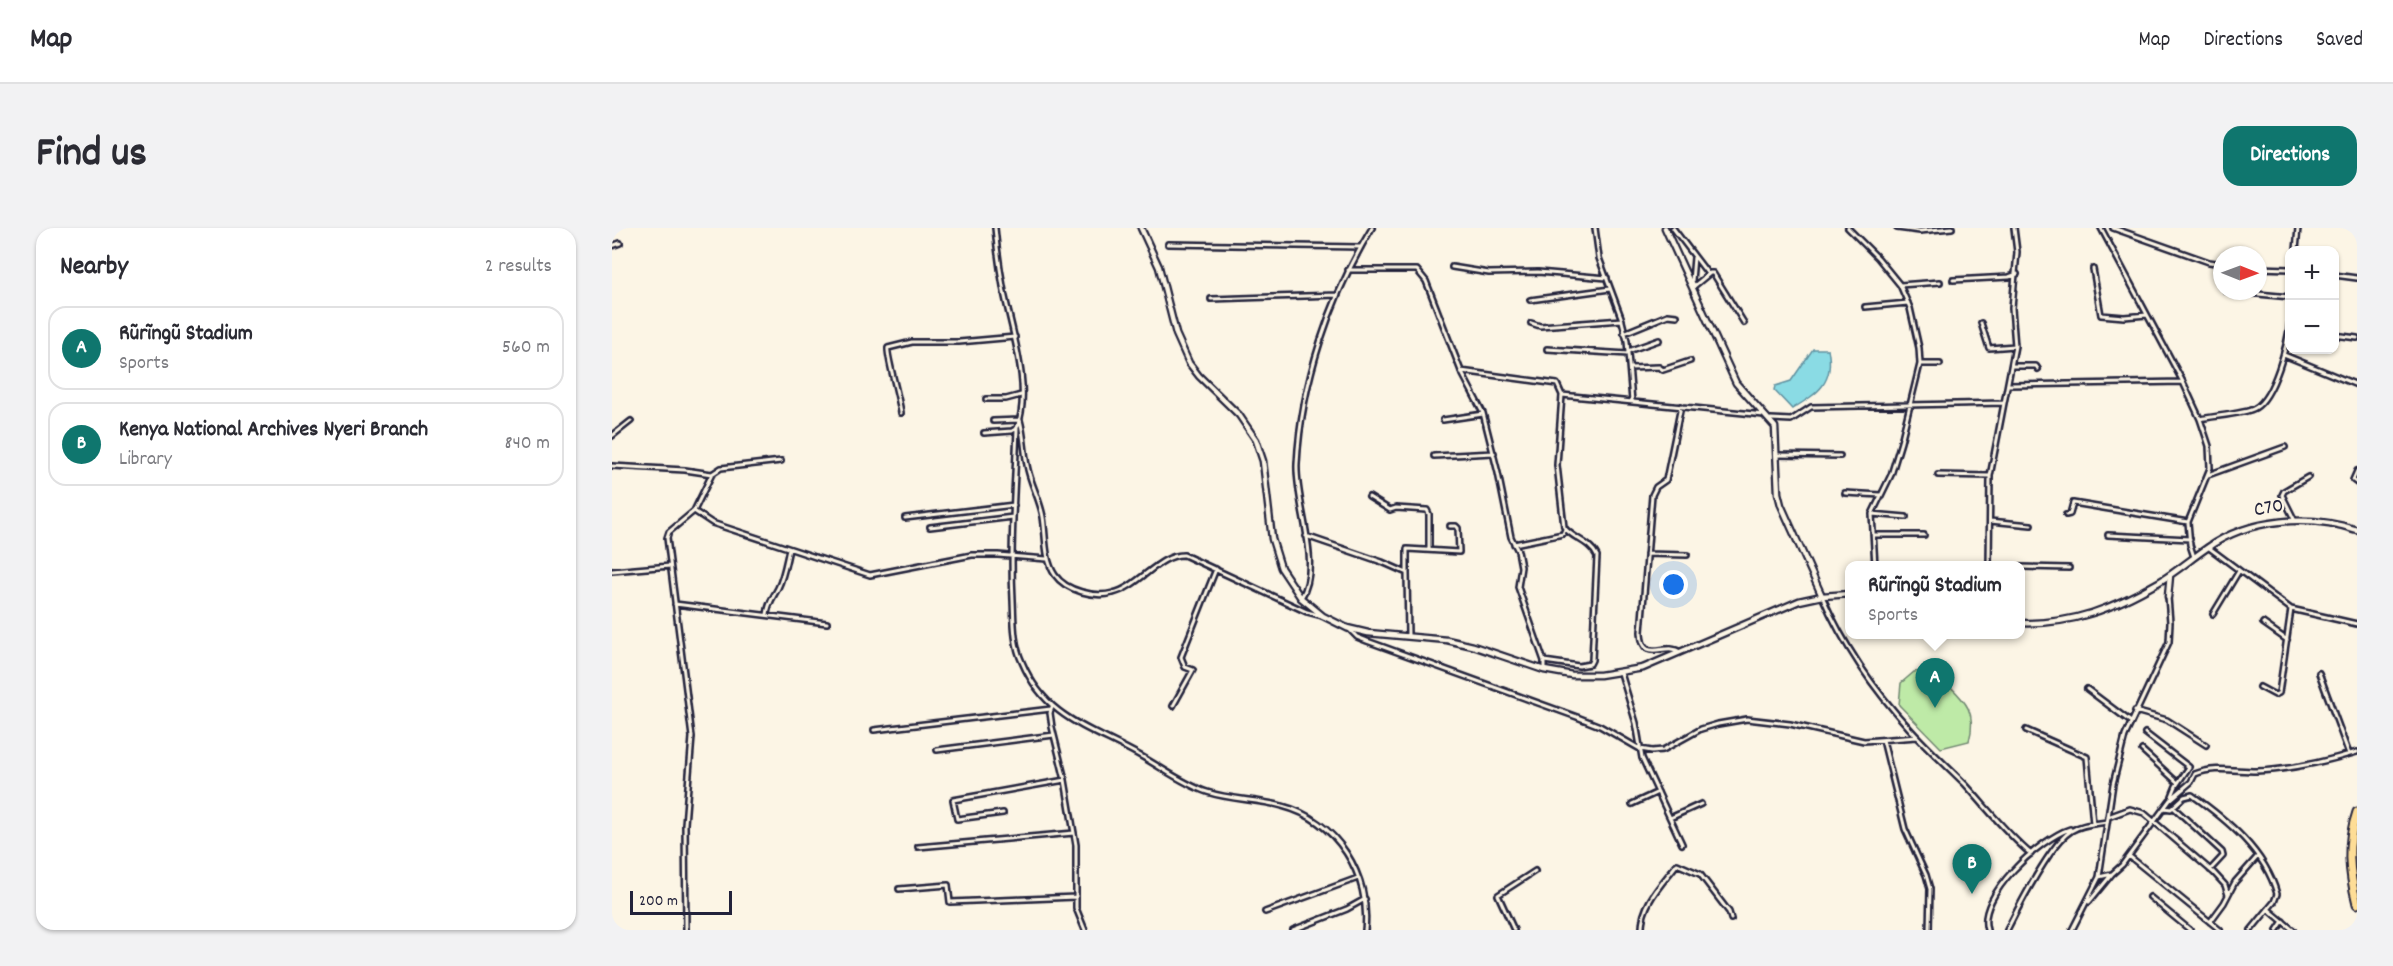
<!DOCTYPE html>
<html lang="en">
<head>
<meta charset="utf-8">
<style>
  body { margin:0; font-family:Dekko,sans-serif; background:#f2f2f3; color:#2b2b33 }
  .controls { position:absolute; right:18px; top:18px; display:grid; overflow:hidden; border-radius:12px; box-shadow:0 2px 4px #0004 }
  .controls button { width:54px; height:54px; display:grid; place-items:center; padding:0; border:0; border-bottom:2px solid #e1e1e2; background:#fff; color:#2b2b33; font:30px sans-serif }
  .compass { position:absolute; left:1601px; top:18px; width:54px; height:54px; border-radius:50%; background:#fff; box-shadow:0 2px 4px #0004; rotate:91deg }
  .scale { position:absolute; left:18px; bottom:15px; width:102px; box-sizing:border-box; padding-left:6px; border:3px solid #22223b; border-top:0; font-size:16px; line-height:21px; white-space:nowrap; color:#22223b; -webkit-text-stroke:4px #fcf5e5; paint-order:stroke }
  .you { position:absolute; left:1062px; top:357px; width:21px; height:21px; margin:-15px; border:4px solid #fff; border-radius:50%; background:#1a73e8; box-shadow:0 0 0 9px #1a73e833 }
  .badge { display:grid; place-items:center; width:39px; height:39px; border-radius:50%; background:#0f766e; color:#fff; font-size:20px; font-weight:700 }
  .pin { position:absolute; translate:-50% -50px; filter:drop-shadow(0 2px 3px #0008) }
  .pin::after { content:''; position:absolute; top:32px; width:21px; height:18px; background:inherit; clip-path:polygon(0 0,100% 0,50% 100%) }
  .popup { position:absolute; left:1233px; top:333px; width:180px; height:78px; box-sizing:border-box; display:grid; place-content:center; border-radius:12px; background:#fff; filter:drop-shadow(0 2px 4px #0005); font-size:20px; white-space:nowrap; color:#7c7c81 }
  .popup b { font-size:22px; color:#2b2b33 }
  .popup::after { content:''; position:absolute; left:50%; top:100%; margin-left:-12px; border:12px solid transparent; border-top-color:#fff }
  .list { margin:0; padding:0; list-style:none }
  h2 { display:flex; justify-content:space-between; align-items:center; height:78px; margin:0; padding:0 24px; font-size:26px }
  h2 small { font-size:20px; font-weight:400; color:#7c7c81 }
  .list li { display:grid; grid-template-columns:39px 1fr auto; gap:18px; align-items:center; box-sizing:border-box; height:84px; margin:0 12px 12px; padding:0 12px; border:2px solid #e1e1e2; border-radius:18px }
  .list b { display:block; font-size:22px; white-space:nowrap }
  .list p { margin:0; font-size:20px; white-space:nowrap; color:#7c7c81 }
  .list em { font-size:20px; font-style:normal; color:#7c7c81 }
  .map { position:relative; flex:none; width:1745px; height:702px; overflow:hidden; border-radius:18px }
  header { display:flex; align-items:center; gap:36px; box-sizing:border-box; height:84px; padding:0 30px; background:#fff; border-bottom:2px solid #e1e1e2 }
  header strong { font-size:28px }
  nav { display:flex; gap:33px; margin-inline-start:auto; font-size:21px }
  .intro { display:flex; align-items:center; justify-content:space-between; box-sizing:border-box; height:144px; padding:0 36px }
  h1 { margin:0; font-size:42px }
  .button { padding:15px 27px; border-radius:18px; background:#0f766e; color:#fff; font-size:21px; font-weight:700 }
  main { display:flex; gap:36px; padding:0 36px }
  aside { flex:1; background:#fff; border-radius:18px; box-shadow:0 2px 4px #0004 }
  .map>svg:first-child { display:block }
  .green { fill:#beeaa7; stroke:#708671; stroke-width:1.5 }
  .water { fill:#8adbe4; stroke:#6091a0; stroke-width:1.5 }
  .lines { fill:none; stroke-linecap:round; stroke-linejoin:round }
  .street-casing { stroke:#22223b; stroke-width:8 }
  .secondary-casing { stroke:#22223b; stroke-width:9 }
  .highway-casing { stroke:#22223b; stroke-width:11 }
  .street { stroke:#fcf5e5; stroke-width:3 }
  .secondary { stroke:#fcf5e5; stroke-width:4.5 }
  .highway { stroke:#fedd96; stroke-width:7 }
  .labels { text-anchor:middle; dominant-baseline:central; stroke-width:4.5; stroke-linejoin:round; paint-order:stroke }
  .street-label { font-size:21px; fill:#22223b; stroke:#fcf5e5 }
</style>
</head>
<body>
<header>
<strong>Map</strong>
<nav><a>Map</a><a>Directions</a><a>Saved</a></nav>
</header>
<div class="intro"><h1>Find us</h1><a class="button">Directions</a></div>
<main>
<aside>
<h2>Nearby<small>2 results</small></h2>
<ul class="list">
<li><span class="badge">A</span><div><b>Rũrĩngũ Stadium</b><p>Sports</p></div><em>560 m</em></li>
<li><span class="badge">B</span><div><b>Kenya National Archives Nyeri Branch</b><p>Library</p></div><em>840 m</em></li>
</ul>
</aside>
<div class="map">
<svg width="1745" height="702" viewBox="0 0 1745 702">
  <rect width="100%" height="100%" fill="#fcf5e5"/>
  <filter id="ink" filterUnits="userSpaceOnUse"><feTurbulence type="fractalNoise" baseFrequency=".0167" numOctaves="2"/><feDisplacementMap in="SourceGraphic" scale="12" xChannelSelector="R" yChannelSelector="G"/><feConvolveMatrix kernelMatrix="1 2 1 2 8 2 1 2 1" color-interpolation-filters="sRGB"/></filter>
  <g filter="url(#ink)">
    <path class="green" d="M1318,442L1325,445C1347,469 1367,478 1357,513L1329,520L1287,477L1289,455L1302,444Z"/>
    <path class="water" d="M1201,121H1216C1223,155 1206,165 1180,181L1162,162L1163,158L1179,153Z"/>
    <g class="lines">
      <defs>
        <path id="street" d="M383,0C385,21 388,43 392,64C400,104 420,161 405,200C403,258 398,315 401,372C402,393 401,415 410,434C434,491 479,500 527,527C549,539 571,556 595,564C619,572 645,571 670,578C725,592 759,648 753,702
          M983,0L987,30L1009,89L1015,113L1020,173
          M1061,0L1096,46
          M1236,0L1266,30L1288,57L1298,80L1307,120L1308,136L1289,214L1279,247L1260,286L1263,338
          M1285,0L1308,3L1340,0
          M1489,0L1571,154L1588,191L1597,218L1598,240L1576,294L1578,317L1582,329
          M1501,0L1597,34L1610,36
          M556,16L749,19
          M0,18L8,15
          M1684,22L1686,0
          M1082,29L1080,53L1082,58
          M840,39L877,45L926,44L995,50
          M1646,40L1678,41
          M1481,41L1489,87L1512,89L1535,87
          M736,42H805L814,53L849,143L871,185L886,245L899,309L906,323L909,339L906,359L932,433V442
          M1722,47L1745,50
          M1341,52L1397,49L1405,46
          M1288,57L1328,54
          M1081,59L1098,45H1101L1132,95
          M1614,63L1678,69
          M599,71L726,67
          M918,72L998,61
          M1253,79L1296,75
          M919,95L928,98L1010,92
          M1369,95L1377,120L1403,118
          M1012,105L1056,87L1065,88
          M1722,107L1745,110
          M935,121L1016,126
          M1016,123L1047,112
          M1672,127L1745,157
          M1308,136H1328
          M1401,138H1424L1426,141
          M1018,140L1047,139L1051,142L1078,133
          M849,143L945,156L950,167L945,237L952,299C959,310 978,313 985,328L980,432L978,436L967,438L932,433
          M1397,157L1571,154
          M950,167L1152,187
          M374,171H394L409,167
          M289,185C288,173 274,126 276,120L300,114H347L403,109
          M1159,191L1179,192L1199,179L1392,175
          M1588,191C1601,188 1634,186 1643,180C1662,169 1676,115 1678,94
          M831,192L871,186
          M381,193L408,192C412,206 412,222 415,237C418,255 428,271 431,289C434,307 432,331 443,347C454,363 483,370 501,365C527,359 547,326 572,327L695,384L710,388
          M372,205L400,203L405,200
          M0,208L19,193
          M1165,227L1228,228
          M822,228L882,225
          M0,238L73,242L100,246
          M1745,243L1741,252L1745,255
          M1326,247L1378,248
          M1596,247L1673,219
          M1233,265L1269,267
          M757,269L778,282L784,280L815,282L817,286V322
          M82,283L100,295L258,347L360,327H386L435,331
          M1260,286L1294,289
          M1454,287L1458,286L1461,275L1576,294
          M293,290L402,277
          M1378,293L1419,297
          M1683,293L1670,267L1672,263L1696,249
          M318,299L401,289
          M1262,307H1312
          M1496,307L1578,311
          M694,308L770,334L795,345L796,408
          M902,316L951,306L953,301
          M1596,319L1679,381L1745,396
          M1035,326L1075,327
          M1377,338L1378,248L1403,118L1400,80L1405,24L1402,0
          M1408,339L1457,340
          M0,343L58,338
          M795,345V321L847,324L846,300L844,298H838
          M1210,368C1231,416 1262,462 1298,501C1315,520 1335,538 1353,556C1375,580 1394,605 1419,626
          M689,370C711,336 683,276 685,236C689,155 718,69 760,0
          M63,376L215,395
          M1601,386L1627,343
          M155,387C156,375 161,370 166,360C172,348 174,334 177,321
          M1651,395L1675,412
          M736,400L745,409L755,413L965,489L988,498L1028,521L1040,523L1051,522L1089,501L1106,496L1135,491L1178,496L1252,513L1305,509
          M1068,424C1054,413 1030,437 1029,404L1040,267L1044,259L1054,252L1069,178
          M1009,445L1024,495L1030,530L1070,616
          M1707,445L1737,526
          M1648,459L1663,467L1667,465L1679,381
          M1475,461L1519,494
          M561,478L581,442L573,439L569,429L604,341
          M440,479L438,485L440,499L453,552L464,617V680L473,702
          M1523,483L1555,492L1594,517
          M262,502L439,481
          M1414,502L1475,529L1481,596
          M1533,505L1577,539L1564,558L1560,568
          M1271,512L1293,601L1314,647L1318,661L1317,702
          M325,522L442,507
          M1530,522L1566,555
          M1020,576L1046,564
          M1561,579L1610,624L1611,628L1598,642
          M1552,580L1559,581L1572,569L1580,567C1615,592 1653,623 1665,666L1662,674L1639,702
          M391,585L345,591L341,572L453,552
          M1496,589L1518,581L1532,585L1602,645L1613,657L1616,667
          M1058,590L1089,576
          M306,619L462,605
          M1517,628L1608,702
          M1487,649L1500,646L1510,637L1558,572L1579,554L1583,546C1603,538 1623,543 1644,543C1678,542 1712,534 1745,524
          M287,661L336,657L338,674L464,669
          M1538,669L1578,702
          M1477,674L1500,646
          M1656,681L1681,702
          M653,684L746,650
          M1598,694L1612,675L1623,654L1646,628
          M74,702L73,596L80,509L55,310L57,304L82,283L100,246L109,240L169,233
          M681,702L735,681L753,671
          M902,702L886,667L923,643
          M1030,702C1029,676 1050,656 1065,636L1088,646L1117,684L1119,691
          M1375,702C1364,668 1429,610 1458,601
          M1395,702C1407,678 1438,616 1459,603C1469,596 1483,596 1495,594
          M1460,702L1487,649L1501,556L1513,508L1557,414L1558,394L1556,369
          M1665,702L1671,693"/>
        <path id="secondary" d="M529,0L547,39L564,106L577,135L587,148L627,187L644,212L651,233L660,311L669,340L689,370L711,388L735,400L756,405L835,412L861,418L932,442L960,447H988L1031,440L1187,373L1210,368L1238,366
          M1053,0L1124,155L1163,199L1166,265L1169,277L1210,368
          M1556,369L1558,347
          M1408,395C1460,397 1502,380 1547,354C1564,344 1579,331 1595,320C1637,290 1698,286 1745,302"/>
        <path id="highway" d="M1745,584C1734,616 1737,644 1745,676"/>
      </defs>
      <use href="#street" class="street-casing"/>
      <use href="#secondary" class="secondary-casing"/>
      <use href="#highway" class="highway-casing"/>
      <use href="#street" class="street"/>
      <use href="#secondary" class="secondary"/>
      <use href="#highway" class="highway"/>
    </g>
  </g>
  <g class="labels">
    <g class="street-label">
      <text transform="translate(1657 281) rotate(-10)">C70</text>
    </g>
  </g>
</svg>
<div class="controls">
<button>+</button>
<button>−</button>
</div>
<svg class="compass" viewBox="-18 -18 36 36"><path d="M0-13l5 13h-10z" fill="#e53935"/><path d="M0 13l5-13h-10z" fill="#7c7c81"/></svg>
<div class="scale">200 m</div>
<div class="you"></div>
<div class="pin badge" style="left:1323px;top:480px">A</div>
<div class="popup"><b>Rũrĩngũ Stadium</b>Sports</div>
<div class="pin badge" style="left:1360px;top:666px">B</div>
</div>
</main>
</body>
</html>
